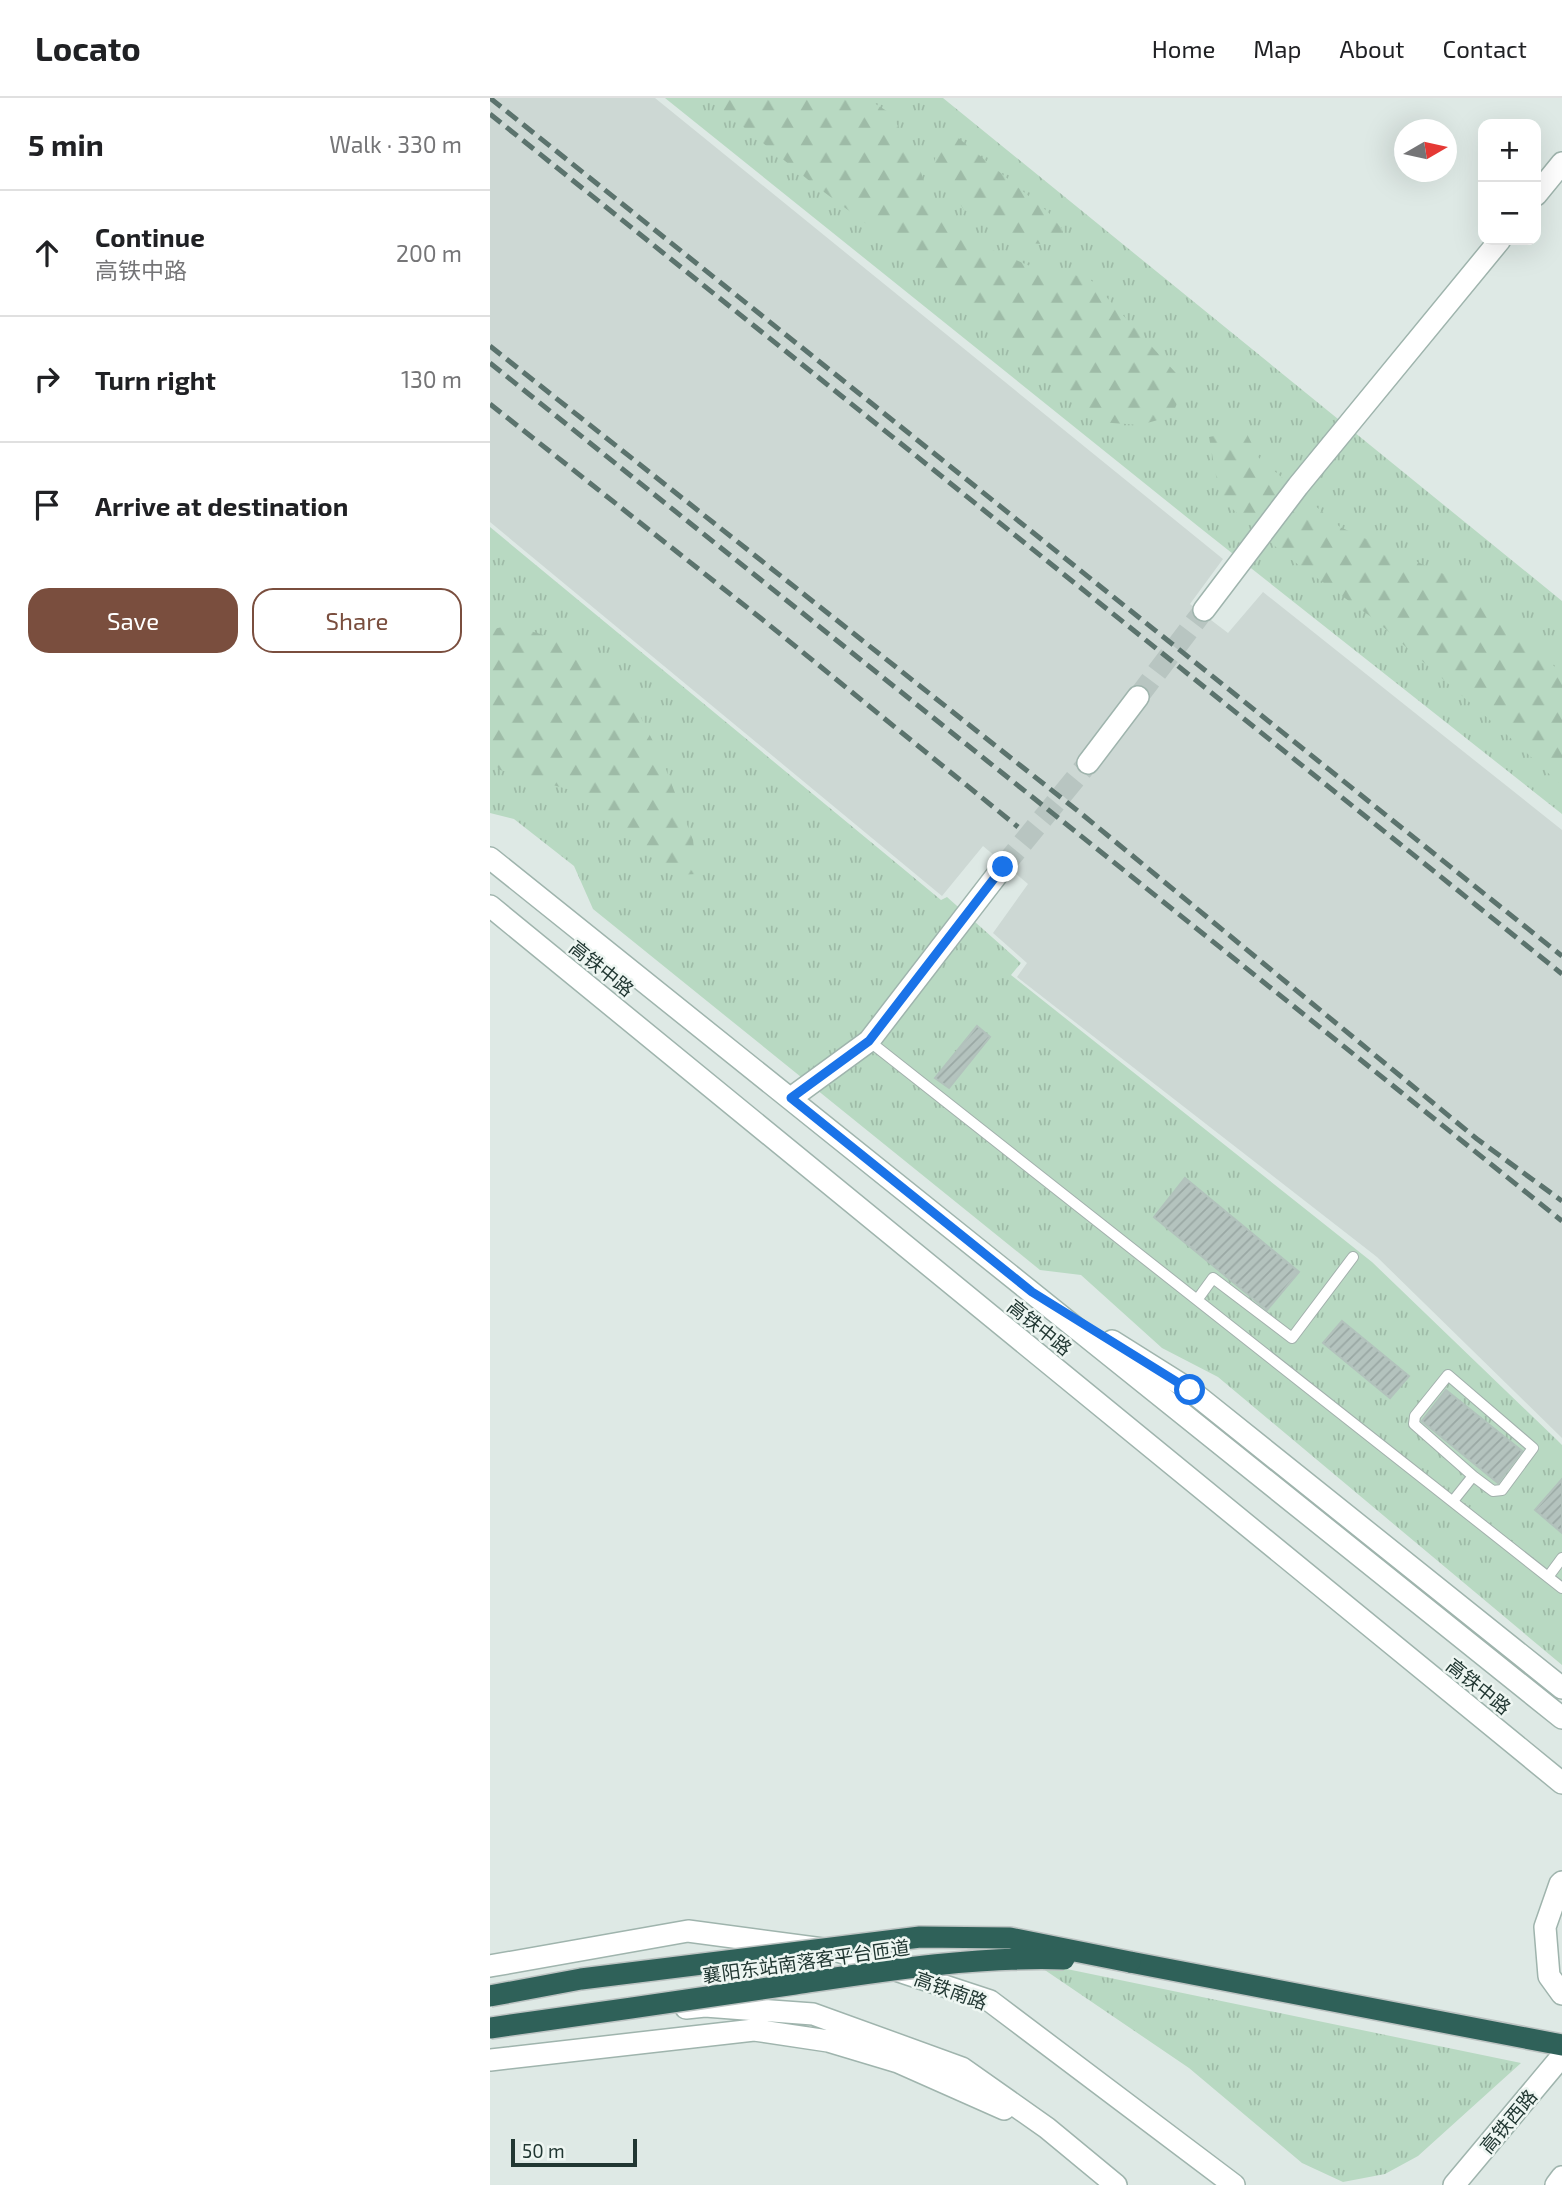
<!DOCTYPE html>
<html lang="en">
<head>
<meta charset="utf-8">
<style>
  body { margin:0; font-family:"Exo 2","Noto Sans SC",sans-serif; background:#f2f2f2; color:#202124 }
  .controls { position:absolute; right:21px; top:21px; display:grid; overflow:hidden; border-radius:14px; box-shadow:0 7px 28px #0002 }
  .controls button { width:63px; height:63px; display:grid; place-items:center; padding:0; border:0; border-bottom:2px solid #e0e0e0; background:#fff; color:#202124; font:35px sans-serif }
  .compass { position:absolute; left:904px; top:21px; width:63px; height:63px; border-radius:50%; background:#fff; box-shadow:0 7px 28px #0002; rotate:81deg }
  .scale { position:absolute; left:21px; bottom:18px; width:126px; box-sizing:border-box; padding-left:7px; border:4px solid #213732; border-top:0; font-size:19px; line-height:24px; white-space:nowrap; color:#213732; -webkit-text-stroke:5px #eef6f2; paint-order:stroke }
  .stop { position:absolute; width:21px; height:21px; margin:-16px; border:5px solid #1a73e8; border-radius:50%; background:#fff }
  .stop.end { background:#1a73e8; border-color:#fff; box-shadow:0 2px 7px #0008 }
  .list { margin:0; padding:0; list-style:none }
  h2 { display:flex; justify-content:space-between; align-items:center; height:91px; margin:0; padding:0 28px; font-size:30px }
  h2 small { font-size:23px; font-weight:400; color:#757577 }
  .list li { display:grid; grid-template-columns:46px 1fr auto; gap:21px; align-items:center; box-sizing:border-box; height:126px; padding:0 28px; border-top:2px solid #e0e0e0 }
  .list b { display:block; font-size:26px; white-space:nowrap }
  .list p { margin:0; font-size:23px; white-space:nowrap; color:#757577 }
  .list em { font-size:23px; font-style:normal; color:#757577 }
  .actions { display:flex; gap:14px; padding:21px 28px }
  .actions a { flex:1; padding:16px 0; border:2px solid #7a4e3e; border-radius:21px; text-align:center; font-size:24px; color:#7a4e3e }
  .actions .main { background:#7a4e3e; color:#fff }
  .icon { flex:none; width:38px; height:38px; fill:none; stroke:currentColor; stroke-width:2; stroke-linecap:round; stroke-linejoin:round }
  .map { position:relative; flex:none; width:1072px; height:2087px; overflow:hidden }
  header { display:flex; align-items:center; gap:42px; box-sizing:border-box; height:98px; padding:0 35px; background:#fff; border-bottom:2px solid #e0e0e0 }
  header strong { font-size:33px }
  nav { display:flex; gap:38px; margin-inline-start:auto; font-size:24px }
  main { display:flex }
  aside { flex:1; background:#fff }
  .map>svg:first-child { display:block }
  .built { fill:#cdd8d4 }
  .grass { fill:url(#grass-tufts) }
  .forest { fill:url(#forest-firs) }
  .building { fill:url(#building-hatch); stroke:#b2c2bc; stroke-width:2 }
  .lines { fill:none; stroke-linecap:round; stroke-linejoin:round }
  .secondary-tunnel { stroke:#b8c5c1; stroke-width:21; stroke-dasharray:21 10; stroke-linecap:butt }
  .lane-casing { stroke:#a2b0ac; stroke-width:12 }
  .secondary-casing { stroke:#9fb4ad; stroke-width:24 }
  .highway-casing { stroke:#bcc3c2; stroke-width:24 }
  .lane { stroke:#fff; stroke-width:10 }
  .secondary { stroke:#fff; stroke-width:21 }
  .highway { stroke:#2f6159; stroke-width:21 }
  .rail { stroke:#5b736d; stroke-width:5; stroke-dasharray:14 7; stroke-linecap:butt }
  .highway-bridge-casing { stroke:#bcc3c2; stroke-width:24; stroke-linecap:butt }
  .highway-bridge { stroke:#2f6159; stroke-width:21 }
  .route { stroke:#1a73e8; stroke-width:9 }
  .labels { text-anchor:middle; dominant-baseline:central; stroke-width:5; stroke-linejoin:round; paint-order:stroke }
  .street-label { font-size:19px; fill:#213732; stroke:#eef6f2 }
</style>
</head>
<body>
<header>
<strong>Locato</strong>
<nav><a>Home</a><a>Map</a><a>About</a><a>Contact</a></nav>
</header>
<main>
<aside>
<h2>5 min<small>Walk · 330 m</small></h2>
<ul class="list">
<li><svg class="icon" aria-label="ahead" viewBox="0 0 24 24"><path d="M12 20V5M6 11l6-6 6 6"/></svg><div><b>Continue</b><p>高铁中路</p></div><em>200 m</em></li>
<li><svg class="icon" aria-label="right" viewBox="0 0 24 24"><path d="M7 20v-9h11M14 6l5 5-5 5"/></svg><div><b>Turn right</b></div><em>130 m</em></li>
<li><svg class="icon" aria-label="arrive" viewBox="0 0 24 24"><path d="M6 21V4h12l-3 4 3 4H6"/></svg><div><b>Arrive at destination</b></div></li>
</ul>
<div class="actions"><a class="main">Save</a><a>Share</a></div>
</aside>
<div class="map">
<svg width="1072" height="2087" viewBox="0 0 1072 2087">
  <defs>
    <pattern id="grass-tufts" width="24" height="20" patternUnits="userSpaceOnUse" patternTransform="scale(1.75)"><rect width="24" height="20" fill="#b8d9c2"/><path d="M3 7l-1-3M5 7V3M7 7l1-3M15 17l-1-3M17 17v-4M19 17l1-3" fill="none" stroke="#9ebba7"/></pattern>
    <pattern id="forest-firs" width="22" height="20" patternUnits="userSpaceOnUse" patternTransform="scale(1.75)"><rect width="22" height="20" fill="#b8d9c2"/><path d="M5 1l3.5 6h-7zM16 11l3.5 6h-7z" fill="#9ebba7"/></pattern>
    <pattern id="building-hatch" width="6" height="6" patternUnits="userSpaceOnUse" patternTransform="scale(1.75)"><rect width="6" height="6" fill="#b4c3be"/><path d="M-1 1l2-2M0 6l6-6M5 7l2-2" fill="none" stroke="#9aa8a4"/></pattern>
  </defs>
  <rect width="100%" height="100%" fill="#dee9e5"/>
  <path class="built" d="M0,0H165L733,461L700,506L738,535L773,494L1072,732V1340L887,1159L527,879L537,865L503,835L538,786L493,748L452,798L0,424Z"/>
  <path class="grass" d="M175,0H453L1072,503V716L709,429Z
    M0,429L451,802L457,799L531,865L521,877L882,1164L1067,1342L1072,1347V1567L728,1279L672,1250L591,1177L550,1172L103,811L84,768L24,721L0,715Z
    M543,1864L1031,1965L928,2058L895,2076L853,2084L812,2065L699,1970Z"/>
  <path class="forest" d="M218,0H376L400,15L424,54L436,89L484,144L540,168L599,180L695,285L682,318L650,327L609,324L551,275L487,209L322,85Z
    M466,38L558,114L573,132L563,147L540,145L474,112L444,66L449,41Z
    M755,332L769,360L850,429L987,491L1037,535L1072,578V688L1025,644L884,521L795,457L730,400L719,339Z
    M20,527L84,546L142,602L172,661L203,742L207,776L186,777L137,737L105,699L10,672L0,661V532Z"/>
  <path class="building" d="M487,928L500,939L459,990L445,980Z
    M695,1080L809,1174L777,1212L664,1119Z
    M852,1223L919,1278L900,1300L833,1245Z
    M956,1292L1032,1353L1008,1385L932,1323Z
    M1072,1381V1435L1045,1412Z"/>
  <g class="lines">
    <path class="secondary-tunnel" d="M648,599L714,512
      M513,769L598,665"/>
    <defs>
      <path id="lane" d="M379,943L1072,1490
        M707,1202L723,1180L802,1240L863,1159
        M963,1403L983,1378L1003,1393L1012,1392L1043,1350L958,1277L925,1318L924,1326L983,1378
        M1058,1479L1072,1460"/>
      <path id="secondary" d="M1046,97L1072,65
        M714,512L808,388L1010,142
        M598,665L648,599
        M0,760L1072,1620
        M0,808L1072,1685
        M301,1000L379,943L513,769
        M622,1243L700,1292L1072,1590
        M1072,1784L1070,1786L1055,1829L1059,1878L1072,1896
        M0,1868L198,1833L348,1853L500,1903L744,2087
        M196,1910L215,1908L323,1916L472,1970L557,2030L626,2087
        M0,1962L264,1932L338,1943L408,1964L514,2011
        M964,2087L1072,1958
        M1066,2087L1072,2079"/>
      <path id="highway" d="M640,1864L1072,1947"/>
    </defs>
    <use href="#lane" class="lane-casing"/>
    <use href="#secondary" class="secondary-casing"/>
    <use href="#highway" class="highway-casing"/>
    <use href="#lane" class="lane"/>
    <use href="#secondary" class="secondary"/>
    <use href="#highway" class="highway"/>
    <path class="rail" d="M0,0L1072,858
      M0,16L1072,876
      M0,248L588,713L987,1041L1072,1103
      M0,265L1072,1123
      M0,306L273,522L528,729"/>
    <defs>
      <path id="highway-bridge" d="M0,1898L91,1881L430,1839L520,1840L640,1864
        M0,1930C102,1916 203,1901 305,1886C392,1873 486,1858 574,1861"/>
    </defs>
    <use href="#highway-bridge" class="highway-bridge-casing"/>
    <use href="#highway-bridge" class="highway-bridge"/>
  </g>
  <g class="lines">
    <path class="route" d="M513,769L379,943L301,1000L542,1194L700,1292"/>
  </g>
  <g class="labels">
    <g class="street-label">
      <text transform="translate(112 870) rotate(39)">高铁中路</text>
      <text transform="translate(550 1229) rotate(39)">高铁中路</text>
      <text transform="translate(989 1588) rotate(39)">高铁中路</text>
      <text transform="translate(316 1863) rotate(-8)">襄阳东站南落客平台匝道</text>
      <text transform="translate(461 1892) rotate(20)">高铁南路</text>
      <text transform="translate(1018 2023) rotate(-50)">高铁西路</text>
    </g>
  </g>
</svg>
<div class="controls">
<button>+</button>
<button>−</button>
</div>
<svg class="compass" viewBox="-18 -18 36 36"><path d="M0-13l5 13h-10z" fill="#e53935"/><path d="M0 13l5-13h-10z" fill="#757577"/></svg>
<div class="scale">50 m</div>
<div class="stop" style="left:700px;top:1292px"></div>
<div class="stop end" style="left:513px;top:769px"></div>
</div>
</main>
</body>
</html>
